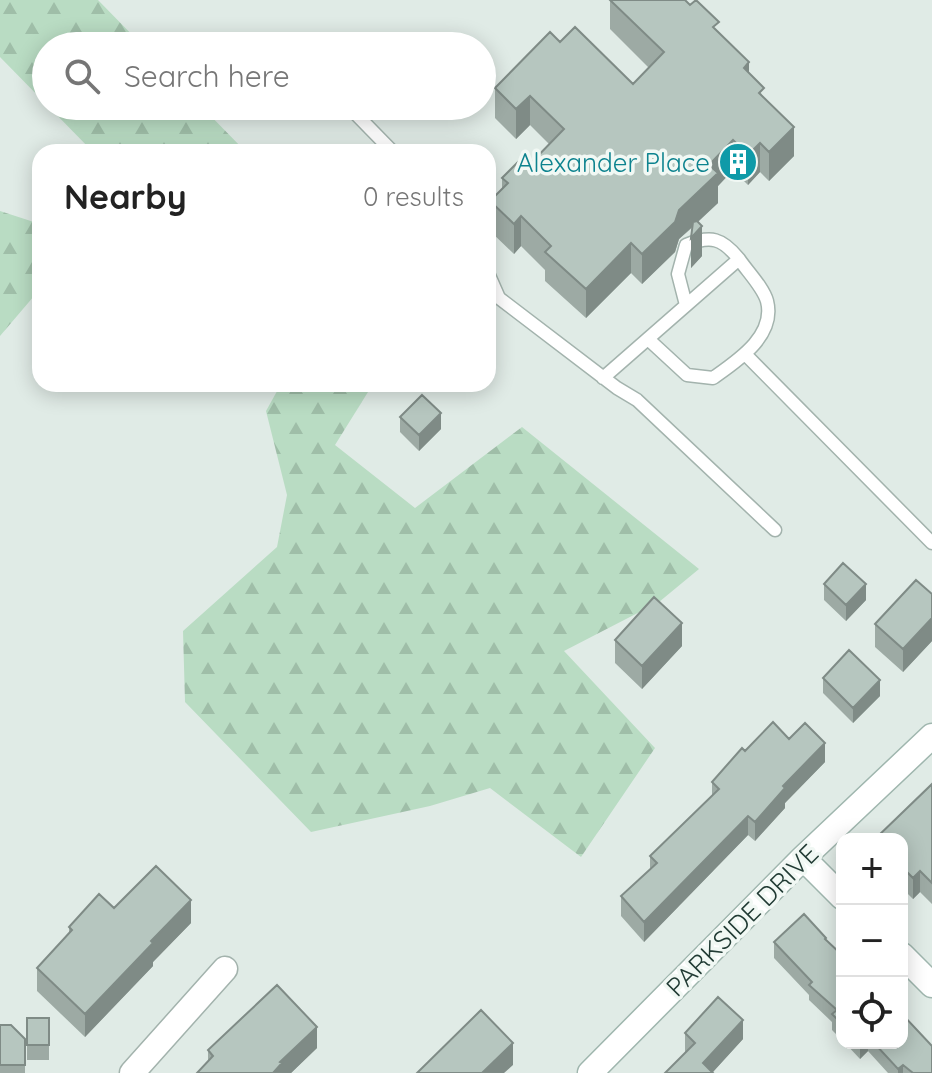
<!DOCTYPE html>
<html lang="en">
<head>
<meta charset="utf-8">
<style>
  body { margin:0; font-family:Quicksand,sans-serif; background:#f6f6f6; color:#222 }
  .controls { position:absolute; right:24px; bottom:24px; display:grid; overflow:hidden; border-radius:16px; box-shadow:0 4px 20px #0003 }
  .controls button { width:72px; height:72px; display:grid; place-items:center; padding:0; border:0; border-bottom:2px solid #e0e0e0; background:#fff; color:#222; font:40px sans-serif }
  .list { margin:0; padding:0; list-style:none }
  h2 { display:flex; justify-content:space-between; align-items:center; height:104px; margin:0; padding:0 32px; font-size:34px }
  h2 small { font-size:26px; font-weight:400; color:#767676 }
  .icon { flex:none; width:44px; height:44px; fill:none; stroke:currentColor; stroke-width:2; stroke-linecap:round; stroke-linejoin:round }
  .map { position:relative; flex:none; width:932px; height:1073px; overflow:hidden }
  .search { position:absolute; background:#fff; box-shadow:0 4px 20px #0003; left:32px; top:32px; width:464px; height:88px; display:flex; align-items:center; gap:20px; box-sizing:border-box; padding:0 28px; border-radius:44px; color:#767676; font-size:30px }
  .panel { position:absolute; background:#fff; box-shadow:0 4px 20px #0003; left:32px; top:144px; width:464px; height:248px; border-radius:24px }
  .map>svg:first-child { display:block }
  .forest { fill:url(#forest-firs) }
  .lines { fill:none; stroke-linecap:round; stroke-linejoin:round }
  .service-casing { stroke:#a3b3ad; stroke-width:15 }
  .minor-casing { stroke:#a3b3ad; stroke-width:27 }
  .secondary-casing { stroke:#9fb6ae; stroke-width:27 }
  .service { stroke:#fff; stroke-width:12 }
  .minor { stroke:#fff; stroke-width:24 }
  .secondary { stroke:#fff; stroke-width:24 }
  .wall { fill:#9daaa4 }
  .shaded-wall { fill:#7f8b86 }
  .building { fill:#b6c6bf; stroke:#7f8b86; stroke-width:2 }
  .labels { text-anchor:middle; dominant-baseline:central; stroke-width:7; stroke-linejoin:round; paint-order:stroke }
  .culture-label { font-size:26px; fill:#0d838f; stroke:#f1f8f4; text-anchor:end }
  .street-label { font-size:26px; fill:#213b34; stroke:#f1f8f4 }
</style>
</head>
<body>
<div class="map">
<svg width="932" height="1073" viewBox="0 0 932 1073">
  <defs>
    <pattern id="forest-firs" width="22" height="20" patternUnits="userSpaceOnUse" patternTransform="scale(2)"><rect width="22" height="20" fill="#b9dcc3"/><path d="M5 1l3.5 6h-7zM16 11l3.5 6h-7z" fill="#9fbea8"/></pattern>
  </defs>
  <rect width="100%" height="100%" fill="#e0ebe6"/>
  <path class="forest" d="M0,0H98L143,46H46V104L0,57Z
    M48,106H201L246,152H93Z
    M0,211L40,224V289L0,336Z
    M281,384H373L335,445L415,508L522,427L699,569L659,602L564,651L655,748L581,857L490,788L430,806L311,832L185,702L183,631L277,547L287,495L266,411Z"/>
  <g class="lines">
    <defs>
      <path id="service" d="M348,106L393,152
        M488,273L499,298L617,388L637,400L775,530
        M686,305L678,274L686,245C711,235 722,238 739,259
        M746,355L932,543
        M603,378L739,259C747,271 763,287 767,301C776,336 737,361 713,378L687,375L648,339"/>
      <path id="minor" d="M132,1073L225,969"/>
      <path id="secondary" d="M803,858L842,897
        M902,955L932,985
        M590,1073L803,858L932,736"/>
    </defs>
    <use href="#service" class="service-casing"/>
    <use href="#minor" class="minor-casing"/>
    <use href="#secondary" class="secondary-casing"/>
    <use href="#service" class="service"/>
    <use href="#minor" class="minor"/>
    <use href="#secondary" class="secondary"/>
  </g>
  <path class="wall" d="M610,0L719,32L749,74L764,98L794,156L769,181L760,172L748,185L733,170L718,186V203L698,222L702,256L691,268L693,227L679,239L675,252L642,284L631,273L586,318L545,281V270L521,246L514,254L490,231V201L502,189V178L530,164L549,144L530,125L516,139L495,118V88L560,42L633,84L649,68L610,29Z
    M400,417L441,429L419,451L400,432Z
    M824,584L866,600L846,621L824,600Z
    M932,594V641L903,672L875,647V624Z
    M615,640L682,646L642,689L615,663Z
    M823,678L880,696L853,723L823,693Z
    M789,739L825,762L785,803V808L755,841L748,835L644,942L621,916V896L650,870V856L712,796V782L745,751Z
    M932,784V904L920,892L913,899L902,888V839H876Z
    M114,908L191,923L153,962V966L85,1037L37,991V968L69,934V927Z
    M826,941L842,955V1040L832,1030V1022L809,1000V995L774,958V942Z
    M27,1018H49V1060H27Z
    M0,1025L25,1039V1073H0Z
    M685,1033L743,1039L712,1073L685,1053Z
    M845,1043H902L932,1073H888L868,1051L860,1059Z
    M317,1048L291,1073H197L208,1062V1050Z"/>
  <path class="shaded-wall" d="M749,62V92L744,68Z
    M530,96V125L516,139V109Z
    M794,127V156L769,181V152Z
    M733,140V170L718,186V203L679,239L675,252L642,284V254L679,210L709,165Z
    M760,143V172L748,185V155Z
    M521,216V246L514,254V224Z
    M702,226V256L691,268V238Z
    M631,243V273L586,318V289Z
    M441,413V429L419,451V435Z
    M866,584V600L846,621V605Z
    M932,618V641L903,672V649Z
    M682,623V646L642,689V666Z
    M880,680V696L853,723V708Z
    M825,743V762L785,803V808L755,841V822L783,786Z
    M748,816V835L644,942V922Z
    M920,871V892L913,899V878Z
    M191,900V923L153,962V966L85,1037V1014L151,941Z
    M743,1020V1039L712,1073L703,1063Z
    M317,1027V1048L291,1073H273L280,1062Z
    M513,1043V1065L504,1073H482Z
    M860,1043H868V1051L860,1059Z
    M903,1065V1073H898V1069Z"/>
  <path class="building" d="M610,0H685L690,5L696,0L719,22L713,27L749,62L744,68L764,88L759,93L794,127L769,152L760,143L748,155L733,140L709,165L718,173L679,210L675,222L642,254L631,243L586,289L545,252L551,246L521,216L514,224L490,201L508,183L502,178L523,157L530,164L564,129L530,96L516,109L495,88L550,32L560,42L575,27L633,84L664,52Z
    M697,221L702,226L691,238L693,222Z
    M422,395L441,413L419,435L400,417Z
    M843,563L866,584L846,605L824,584Z
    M916,580L932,594V618L903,649L875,624Z
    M654,597L682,623L642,666L615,640Z
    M849,650L880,680L853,708L823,678Z
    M773,722L789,739L805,723L825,743L783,786L785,788L755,822L748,816L644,922L621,896L657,863L650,856L719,789L712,782L742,748L745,751Z
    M932,784V883L920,871L913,878L902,867V839H877L876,838Z
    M156,866L191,900L151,941L153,943L85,1014L37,968L72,930L69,927L99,894L114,908Z
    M804,914L826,938L825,939L842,955V1024L832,1014L837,1010L809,985L812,982L774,942Z
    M277,985L317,1027L280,1062L282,1063L273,1073H197L213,1056L208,1050Z
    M718,997L743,1020L703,1063L713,1073H665L695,1043L685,1033Z
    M481,1010L513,1043L482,1073H417Z
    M902,1014L932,1046V1073H913L903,1065L898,1069L874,1043H902Z
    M27,1018H49V1045H27Z
    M0,1025H11L25,1039V1065H0Z"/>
  <defs>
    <symbol id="building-disc" viewBox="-11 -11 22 22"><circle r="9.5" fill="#0f9aa8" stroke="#f1f8f4"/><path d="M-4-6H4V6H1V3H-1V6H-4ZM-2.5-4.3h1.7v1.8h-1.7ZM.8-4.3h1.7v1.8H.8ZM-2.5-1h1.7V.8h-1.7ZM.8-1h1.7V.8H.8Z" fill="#fff"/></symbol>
  </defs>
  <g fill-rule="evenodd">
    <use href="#building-disc" x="716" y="140" width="44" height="44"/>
  </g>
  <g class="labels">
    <g class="culture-label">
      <text x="710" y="162">Alexander Place</text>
    </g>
    <g class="street-label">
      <text transform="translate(742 920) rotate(-45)">PARKSIDE DRIVE</text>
    </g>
  </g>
</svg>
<div class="controls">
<button>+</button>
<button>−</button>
<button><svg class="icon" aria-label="locate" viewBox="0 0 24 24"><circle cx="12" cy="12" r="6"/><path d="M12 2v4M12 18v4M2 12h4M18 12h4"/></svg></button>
</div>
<div class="search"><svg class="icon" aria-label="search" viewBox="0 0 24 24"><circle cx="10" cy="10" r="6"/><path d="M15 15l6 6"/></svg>Search here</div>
<section class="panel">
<h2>Nearby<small>0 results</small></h2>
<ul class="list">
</ul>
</section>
</div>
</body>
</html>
